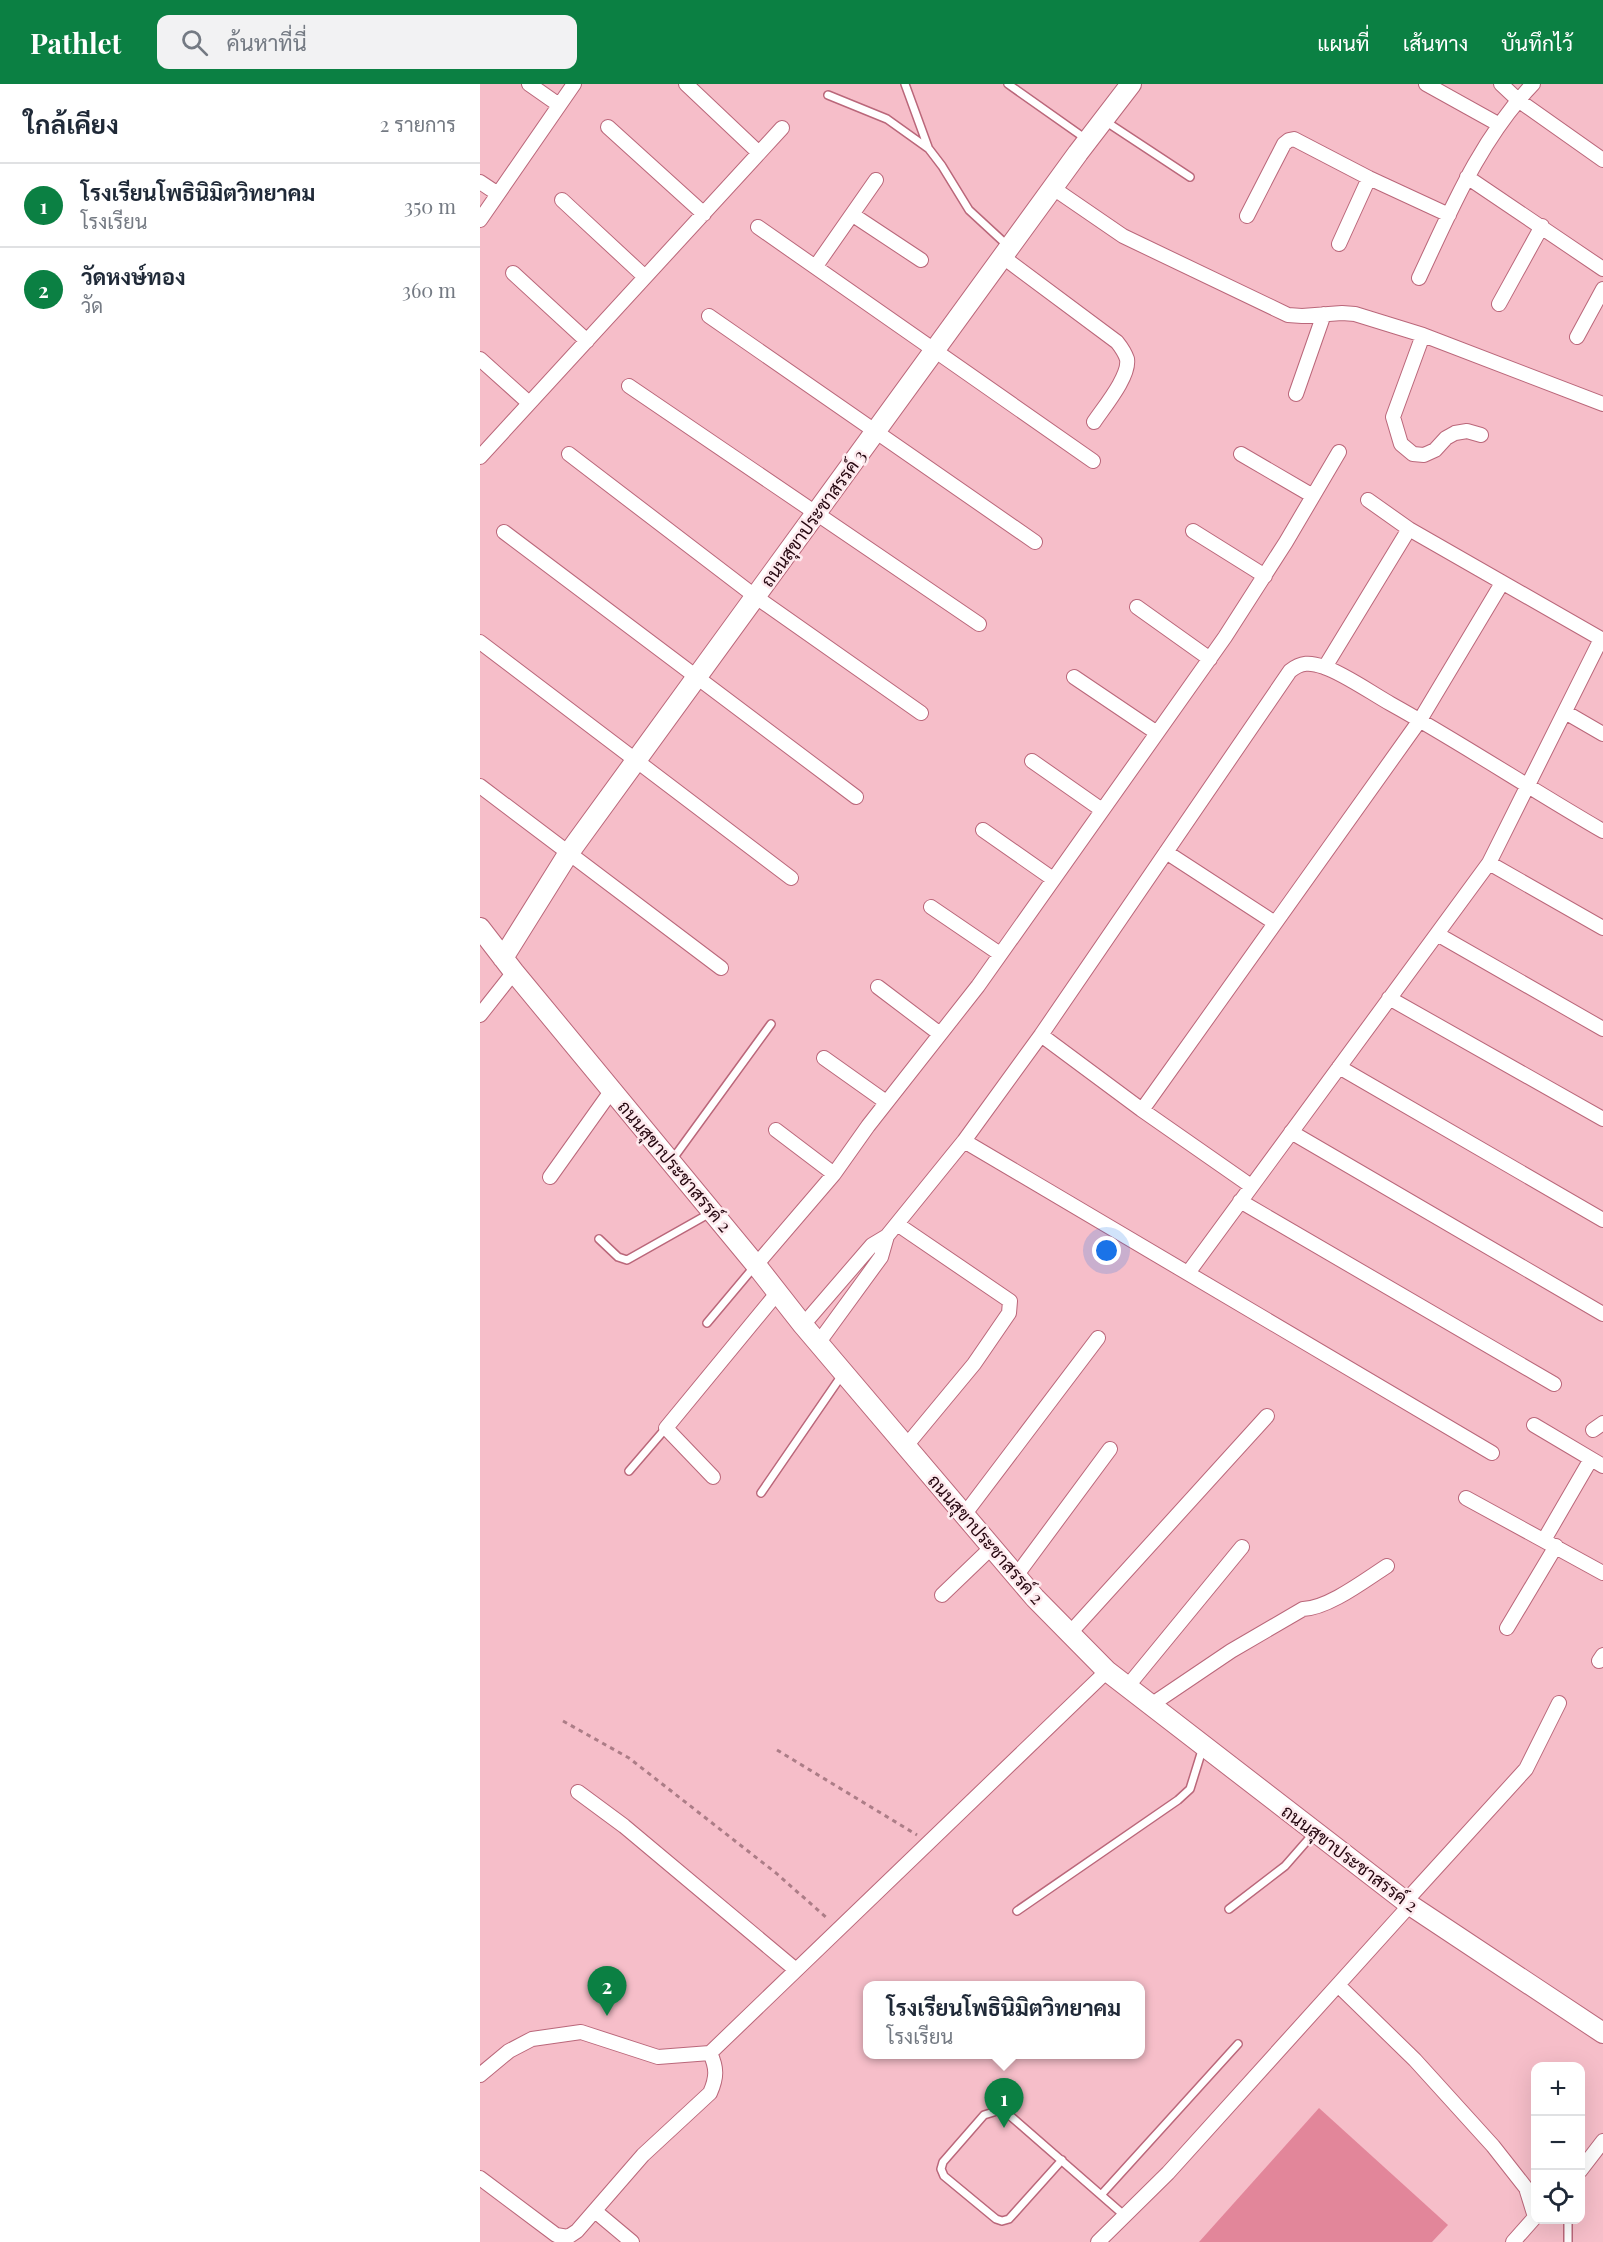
<!DOCTYPE html>
<html lang="th">
<head>
<meta charset="utf-8">
<style>
  body { margin:0; font-family:"Playfair Display",Sarabun,serif; background:#f2f2f3; color:#1f2937 }
  .controls { position:absolute; right:18px; bottom:18px; display:grid; overflow:hidden; border-radius:12px; box-shadow:0 6px 24px #0002 }
  .controls button { width:54px; height:54px; display:grid; place-items:center; padding:0; border:0; border-bottom:2px solid #e0e1e3; background:#fff; color:#1f2937; font:30px sans-serif }
  .you { position:absolute; left:627px; top:1167px; width:21px; height:21px; margin:-15px; border:4px solid #fff; border-radius:50%; background:#1a73e8; box-shadow:0 0 0 9px #1a73e833 }
  .badge { display:grid; place-items:center; width:39px; height:39px; border-radius:50%; background:#0b8043; color:#fff; font-size:20px; font-weight:700 }
  .pin { position:absolute; translate:-50% -50px; filter:drop-shadow(0 2px 3px #0008) }
  .pin::after { content:''; position:absolute; top:32px; width:21px; height:18px; background:inherit; clip-path:polygon(0 0,100% 0,50% 100%) }
  .popup { position:absolute; left:383px; top:1897px; width:282px; height:78px; box-sizing:border-box; display:grid; place-content:center; border-radius:12px; background:#fff; filter:drop-shadow(0 2px 4px #0005); font-size:20px; white-space:nowrap; color:#747a83 }
  .popup b { font-size:22px; color:#1f2937 }
  .popup::after { content:''; position:absolute; left:50%; top:100%; margin-left:-12px; border:12px solid transparent; border-top-color:#fff }
  .list { margin:0; padding:0; list-style:none }
  h2 { display:flex; justify-content:space-between; align-items:center; height:78px; margin:0; padding:0 24px; font-size:26px }
  h2 small { font-size:20px; font-weight:400; color:#747a83 }
  .list li { display:grid; grid-template-columns:39px 1fr auto; gap:18px; align-items:center; box-sizing:border-box; height:84px; padding:0 24px; border-top:2px solid #e0e1e3 }
  .list b { display:block; font-size:22px; white-space:nowrap }
  .list p { margin:0; font-size:20px; white-space:nowrap; color:#747a83 }
  .list em { font-size:20px; font-style:normal; color:#747a83 }
  .icon { flex:none; width:33px; height:33px; fill:none; stroke:currentColor; stroke-width:2; stroke-linecap:round; stroke-linejoin:round }
  .map { position:relative; flex:none; width:1123px; height:2158px; overflow:hidden }
  header { display:flex; align-items:center; gap:36px; box-sizing:border-box; height:84px; padding:0 30px; background:#0b8043; color:#fff }
  header strong { font-size:28px }
  nav { display:flex; gap:33px; margin-inline-start:auto; font-size:21px }
  .search { width:420px; height:54px; background:#f2f2f3; display:flex; align-items:center; gap:15px; box-sizing:border-box; padding:0 21px; border-radius:12px; color:#747a83; font-size:22px }
  main { display:flex }
  aside { flex:1; background:#fff }
  .map>svg:first-child { display:block }
  .green { fill:#e2869a }
  .lines { fill:none; stroke-linecap:round; stroke-linejoin:round }
  .lane-casing { stroke:#ba677a; stroke-width:10 }
  .street-casing { stroke:#ba677a; stroke-width:16 }
  .secondary-casing { stroke:#ba677a; stroke-width:22 }
  .path { stroke:#ac7d87; stroke-width:3; stroke-dasharray:4.5 4.5; stroke-linecap:butt }
  .lane { stroke:#fff; stroke-width:7 }
  .street { stroke:#fff; stroke-width:14 }
  .secondary { stroke:#fff; stroke-width:20 }
  .labels { text-anchor:middle; dominant-baseline:central; stroke-width:5; stroke-linejoin:round; paint-order:stroke }
  .street-label { font-size:18px; fill:#260710; stroke:#feeaee }
</style>
</head>
<body>
<header>
<strong>Pathlet</strong>
<div class="search"><svg class="icon" aria-label="search" viewBox="0 0 24 24"><circle cx="10" cy="10" r="6"/><path d="M15 15l6 6"/></svg>ค้นหาที่นี่</div>
<nav><a>แผนที่</a><a>เส้นทาง</a><a>บันทึกไว้</a></nav>
</header>
<main>
<aside>
<h2>ใกล้เคียง<small>2 รายการ</small></h2>
<ul class="list">
<li><span class="badge">1</span><div><b>โรงเรียนโพธินิมิตวิทยาคม</b><p>โรงเรียน</p></div><em>350 m</em></li>
<li><span class="badge">2</span><div><b>วัดหงษ์ทอง</b><p>วัด</p></div><em>360 m</em></li>
</ul>
</aside>
<div class="map">
<svg width="1123" height="2158" viewBox="0 0 1123 2158">
  <rect width="100%" height="100%" fill="#f6bec9"/>
  <path class="green" d="M839,2024L968,2141L952,2158H719Z"/>
  <g class="lines">
    <defs>
      <path id="lane" d="M425,0L448,63
        M528,0L606,55
        M348,11L407,35L449,65L462,82L489,126L528,162
        M625,37L710,93
        M192,1076L291,940
        M119,1155L138,1173L147,1176L232,1128
        M227,1239L274,1183
        M149,1387L186,1344
        M281,1409L362,1291
        M749,1825L805,1782L833,1750
        M537,1827L698,1716L710,1705L723,1663
        M582,2076L529,2135L522,2137L516,2135L464,2092L461,2085L463,2078L504,2031L517,2027L528,2030L645,2132
        M621,2111L758,1960
        M1088,2136V2158"/>
      <path id="street" d="M49,0L79,21
        M206,0L279,69
        M946,0L1018,40
        M1021,0L1038,16L1123,76
        M128,43L224,130
        M987,93L1123,185
        M0,98L18,110
        M573,104L643,152L808,231L822,232L862,229L875,230L943,251L1123,320
        M82,116L165,193
        M373,131L441,176
        M767,132L804,60L809,56L814,55L889,94L969,131
        M0,136L94,0
        M278,143L613,377
        M859,160L889,94
        M523,173L637,258C641,263 645,269 647,275C650,292 624,323 614,338
        M336,182L396,96
        M33,189L107,257
        M939,194C971,126 1000,55 1053,0
        M1019,220L1062,142
        M229,232L555,458
        M943,251L913,333L921,360L933,370L944,371L955,366L966,354L975,349L987,347L1001,351
        M1097,253L1123,205
        M0,275L49,319
        M149,302L499,540
        M816,310L844,230
        M89,370L276,513L441,629
        M761,370L833,412
        M0,373L302,44
        M888,416L929,445L1123,556
        M713,447L785,492
        M24,448L376,713
        M657,523L730,575
        M0,558L311,794
        M845,583L929,445
        M594,593L677,649
        M1085,628L1123,650
        M552,677L622,726
        M0,702L241,884
        M503,746L573,795
        M686,768L795,839
        M1009,779L1123,844
        M451,823L520,870
        M957,850L1123,945
        M398,903L460,950
        M909,914L1123,1035
        M0,931L34,888
        M561,951L662,1026L771,1102
        M344,974L406,1018
        M859,983L1123,1136
        M662,1026L940,636L1022,499
        M296,1046L354,1090
        M811,1048L1123,1230
        M484,1057L1012,1369
        M70,1093L132,1006
        M760,1117L1074,1300
        M417,1140L530,1217L529,1229L494,1280L426,1362
        M276,1181L354,1090L388,1042L498,902L745,553L806,458L859,368
        M708,1189L1009,779L1121,555
        M323,1241L392,1161L407,1152L484,1057L561,951L810,587C821,578 830,578 844,583C863,589 893,610 911,620C983,660 1052,706 1123,747
        M339,1258L401,1173L407,1152
        M1054,1341L1123,1382
        M1113,1346L1123,1339
        M233,1393L186,1344L298,1208
        M986,1414L1123,1489
        M484,1431L618,1254
        M1064,1456L1111,1375
        M536,1492L630,1365
        M462,1511L512,1463
        M1027,1544L1076,1462
        M590,1549L787,1332
        M1119,1577L1123,1571
        M647,1603L762,1463
        M671,1621L751,1567L823,1525C849,1524 885,1496 907,1482
        M98,1708L144,1742L316,1886
        M925,1818L1046,1685L1079,1619
        M858,1901L935,1976L1013,2062L1046,2104L1055,2133
        M0,1991L29,1967L52,1955L101,1948L178,1973L230,1969L627,1587
        M1100,2087L1123,2057
        M0,2094L76,2151L88,2153L97,2147L163,2071L230,2009C237,1993 237,1984 230,1969
        M115,2127L152,2158
        M618,2158L688,2089L930,1821
        M1033,2158L1056,2132"/>
      <path id="secondary" d="M0,844L34,888L276,1181L323,1241L555,1514L627,1587L930,1821L1123,1949
        M23,874L88,770L598,69L651,0"/>
    </defs>
    <use href="#lane" class="lane-casing"/>
    <use href="#street" class="street-casing"/>
    <use href="#secondary" class="secondary-casing"/>
    <path class="path" d="M83,1637L149,1674L296,1789L348,1835
      M297,1666L437,1751"/>
    <use href="#lane" class="lane"/>
    <use href="#street" class="street"/>
    <use href="#secondary" class="secondary"/>
  </g>
  <g class="labels">
    <g class="street-label">
      <text transform="translate(333 434) rotate(-54)">ถนนสุขาประชาสรรค์ 3</text>
      <text transform="translate(195 1082) rotate(50)">ถนนสุขาประชาสรรค์ 2</text>
      <text transform="translate(506 1455) rotate(49)">ถนนสุขาประชาสรรค์ 2</text>
      <text transform="translate(870 1774) rotate(37)">ถนนสุขาประชาสรรค์ 2</text>
    </g>
  </g>
</svg>
<div class="controls">
<button>+</button>
<button>−</button>
<button><svg class="icon" aria-label="locate" viewBox="0 0 24 24"><circle cx="12" cy="12" r="6"/><path d="M12 2v4M12 18v4M2 12h4M18 12h4"/></svg></button>
</div>
<div class="you"></div>
<div class="pin badge" style="left:524px;top:2044px">1</div>
<div class="popup"><b>โรงเรียนโพธินิมิตวิทยาคม</b>โรงเรียน</div>
<div class="pin badge" style="left:127px;top:1932px">2</div>
</div>
</main>
</body>
</html>
